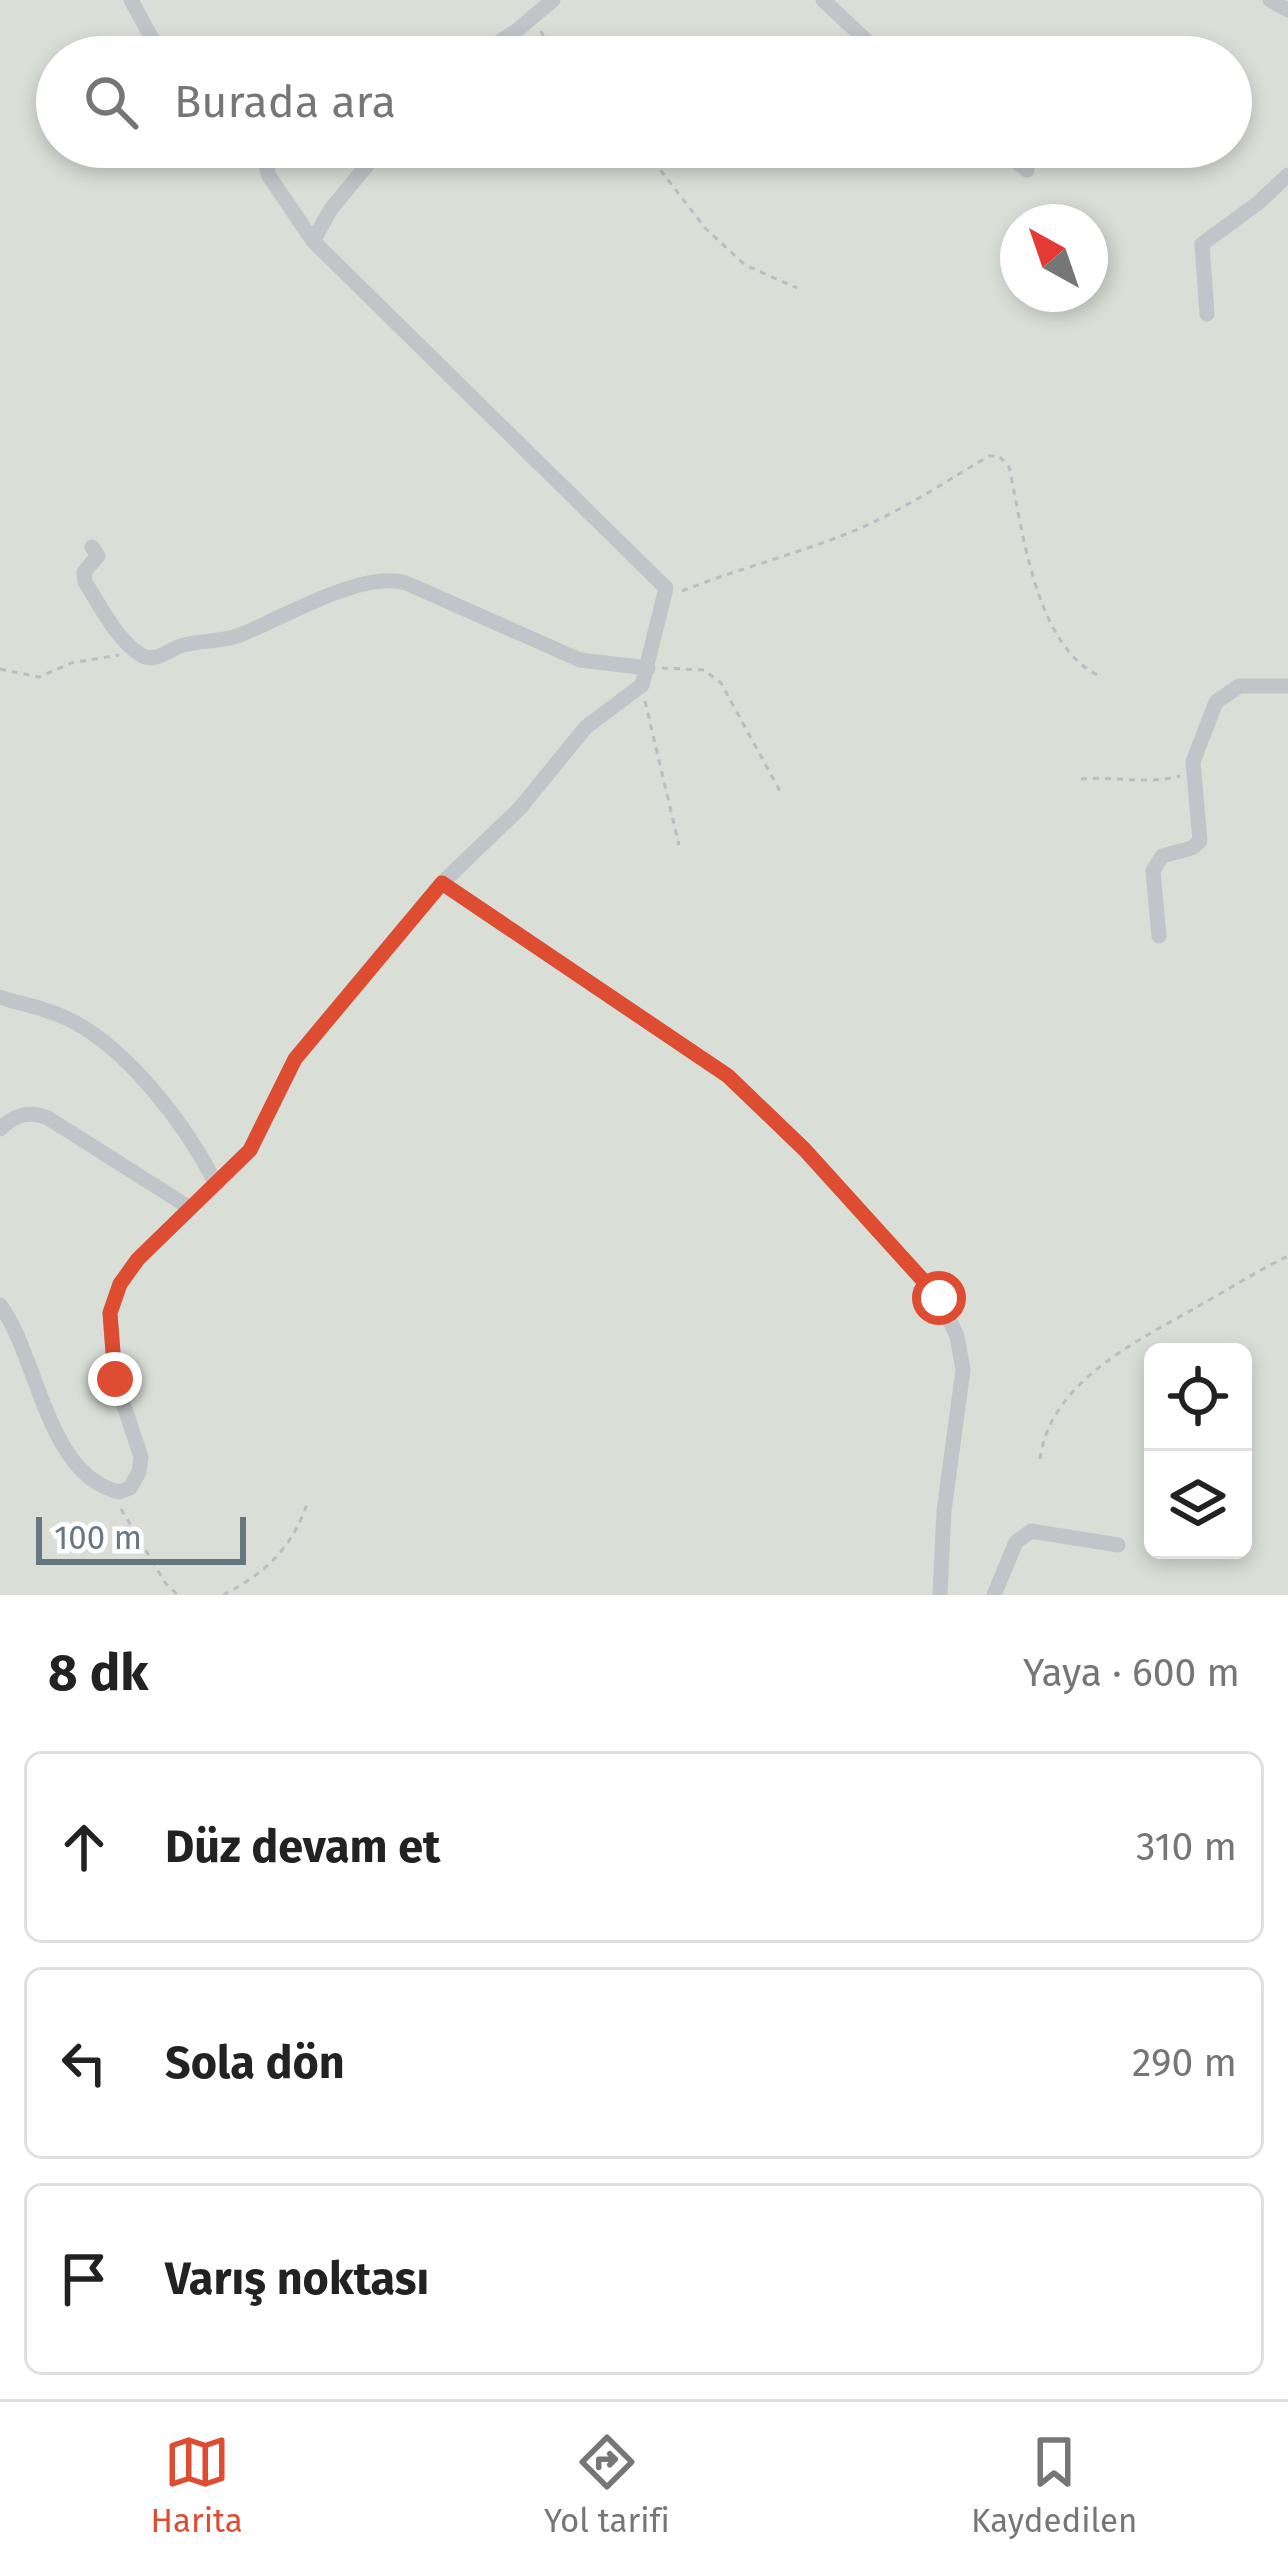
<!DOCTYPE html>
<html lang="tr">
<head>
<meta charset="utf-8">
<style>
  body { margin:0; font-family:"Fira Sans",sans-serif; background:#f6f6f6; color:#222 }
  .controls { position:absolute; right:36px; bottom:36px; display:grid; overflow:hidden; border-radius:18px; box-shadow:0 6px 18px #0003 }
  .controls button { width:108px; height:108px; display:grid; place-items:center; padding:0; border:0; border-bottom:3px solid #e0e0e0; background:#fff; color:#222; font:60px sans-serif }
  .compass { position:absolute; left:1000px; top:204px; width:108px; height:108px; border-radius:50%; background:#fff; box-shadow:0 6px 18px #0003; rotate:320deg }
  .scale { position:absolute; left:36px; bottom:30px; width:210px; box-sizing:border-box; padding-left:12px; border:6px solid #657781; border-top:0; font-size:33px; line-height:42px; white-space:nowrap; color:#657781; -webkit-text-stroke:9px #fff; paint-order:stroke }
  .stop { position:absolute; width:36px; height:36px; margin:-27px; border:9px solid #de4c32; border-radius:50%; background:#fff }
  .stop.end { background:#de4c32; border-color:#fff; box-shadow:0 3px 12px #0008 }
  .list { margin:0; padding:0; list-style:none }
  h2 { display:flex; justify-content:space-between; align-items:center; height:156px; margin:0; padding:0 48px; font-size:51px }
  h2 small { font-size:39px; font-weight:400; color:#767676 }
  .list li { display:grid; grid-template-columns:78px 1fr auto; gap:36px; align-items:center; box-sizing:border-box; height:192px; margin:0 24px 24px; padding:0 24px; border:3px solid #e0e0e0; border-radius:18px }
  .list b { display:block; font-size:45px; white-space:nowrap }
  .list em { font-size:39px; font-style:normal; color:#767676 }
  .icon { flex:none; width:66px; height:66px; fill:none; stroke:currentColor; stroke-width:2; stroke-linecap:round; stroke-linejoin:round }
  .map { position:relative; flex:none; width:1288px; height:1595px; overflow:hidden }
  .search { position:absolute; background:#fff; box-shadow:0 6px 18px #0003; left:36px; right:36px; top:36px; height:132px; display:flex; align-items:center; gap:30px; box-sizing:border-box; padding:0 42px; border-radius:66px; color:#767676; font-size:45px }
  .sheet { height:804px; background:#fff }
  nav { display:flex; justify-content:space-around; align-items:center; box-sizing:border-box; height:168px; border-top:3px solid #e0e0e0; background:#fff; font-size:33px; color:#767676 }
  nav a { display:grid; justify-items:center; gap:6px }
  nav .on { color:#de4c32 }
  .map>svg:first-child { display:block }
  .green { fill:#d9ded6; fill-rule:evenodd }
  .lines { fill:none; stroke-linecap:round; stroke-linejoin:round }
  .path { stroke:#bbbec1; stroke-width:3; stroke-dasharray:6 6; stroke-linecap:butt }
  .minor { stroke:#c0c5c9; stroke-width:15 }
  .route { stroke:#de4c32; stroke-width:15 }
</style>
</head>
<body>
<div class="map">
<svg width="1288" height="1595" viewBox="0 0 1288 1595">
  <rect width="100%" height="100%" fill="#f9f9f7"/>
  <path class="green" d="M0,0H1288V1595H0ZM57,57H1231V147H57ZM1018,222H1090V294H1018ZM1153,1352H1243V1550H1153Z"/>
  <g class="lines">
    <path class="path" d="M541,31L552,57
      M633,147L659,168L705,228L745,265L797,288
      M682,591C735,570 789,556 841,536C894,516 940,485 989,456H999L1009,467C1023,530 1035,647 1100,676
      M662,668L704,670L721,683L781,793
      M0,669L39,677L71,663L119,655
      M645,701L679,845
      M1081,779C1116,776 1146,785 1180,776
      M1040,1459C1050,1382 1137,1341 1197,1307C1227,1290 1257,1271 1288,1256
      M121,1509L166,1584L178,1595
      M223,1595C266,1573 293,1547 308,1501"/>
    <path class="minor" d="M131,0L162,57
      M823,0L884,57
      M1270,0L1288,10
      M476,57L516,31L553,0
      M261,147L269,176L313,241
      M998,147L1027,170
      M1207,314L1202,244L1258,203L1288,175
      M92,547L98,556L84,572L85,582C101,607 116,639 141,655C156,664 170,648 184,645C202,640 222,642 240,635C283,618 361,570 406,583L580,660L648,668
      M442,883L728,1076L805,1150L939,1298L957,1336L963,1370L944,1511L940,1595
      M1159,936L1153,871L1162,856L1192,848L1200,841L1193,762L1216,702L1239,686H1288
      M0,997C21,1004 44,1008 64,1017C126,1045 186,1125 216,1184
      M0,1129C15,1115 28,1110 48,1118L190,1208
      M0,1305C38,1355 46,1475 119,1492L130,1488L139,1472L141,1457L115,1379L110,1313L120,1284L138,1259L250,1151L295,1059L442,883L520,808L586,727L642,685L666,588L313,241L331,209L382,147
      M994,1595L1016,1542L1031,1531L1118,1545"/>
  </g>
  <g class="lines">
    <path class="route" d="M115,1379L110,1313L120,1284L138,1259L250,1150L295,1059L442,883L728,1076L805,1150L939,1298"/>
  </g>
</svg>
<div class="controls">
<button><svg class="icon" aria-label="locate" viewBox="0 0 24 24"><circle cx="12" cy="12" r="6"/><path d="M12 2v4M12 18v4M2 12h4M18 12h4"/></svg></button>
<button><svg class="icon" aria-label="layers" viewBox="0 0 24 24"><path d="M12 4l9 5-9 5-9-5zM3 14l9 5 9-5"/></svg></button>
</div>
<svg class="compass" viewBox="-18 -18 36 36"><path d="M0-13l5 13h-10z" fill="#e53935"/><path d="M0 13l5-13h-10z" fill="#767676"/></svg>
<div class="scale">100 m</div>
<div class="stop" style="left:939px;top:1298px"></div>
<div class="stop end" style="left:115px;top:1379px"></div>
<div class="search"><svg class="icon" aria-label="search" viewBox="0 0 24 24"><circle cx="10" cy="10" r="6"/><path d="M15 15l6 6"/></svg>Burada ara</div>
</div>
<section class="sheet">
<h2>8 dk<small>Yaya · 600 m</small></h2>
<ul class="list">
<li><svg class="icon" aria-label="ahead" viewBox="0 0 24 24"><path d="M12 20V5M6 11l6-6 6 6"/></svg><div><b>Düz devam et</b></div><em>310 m</em></li>
<li><svg class="icon" aria-label="left" viewBox="0 0 24 24"><path d="M17 20v-9H6M10 6l-5 5 5 5"/></svg><div><b>Sola dön</b></div><em>290 m</em></li>
<li><svg class="icon" aria-label="arrive" viewBox="0 0 24 24"><path d="M6 21V4h12l-3 4 3 4H6"/></svg><div><b>Varış noktası</b></div></li>
</ul>
</section>
<nav>
<a class="on"><svg class="icon" aria-label="map" viewBox="0 0 24 24"><path d="M3 6l6-2 6 2 6-2v14l-6 2-6-2-6 2zM9 4v14M15 6v14"/></svg>Harita</a>
<a><svg class="icon" aria-label="directions" viewBox="0 0 24 24"><path d="M12 3l9 9-9 9-9-9zM9 14v-3h6M13 9l2 2-2 2"/></svg>Yol tarifi</a>
<a><svg class="icon" aria-label="saved" viewBox="0 0 24 24"><path d="M7 4h10v16l-5-4-5 4z"/></svg>Kaydedilen</a>
</nav>
</body>
</html>
